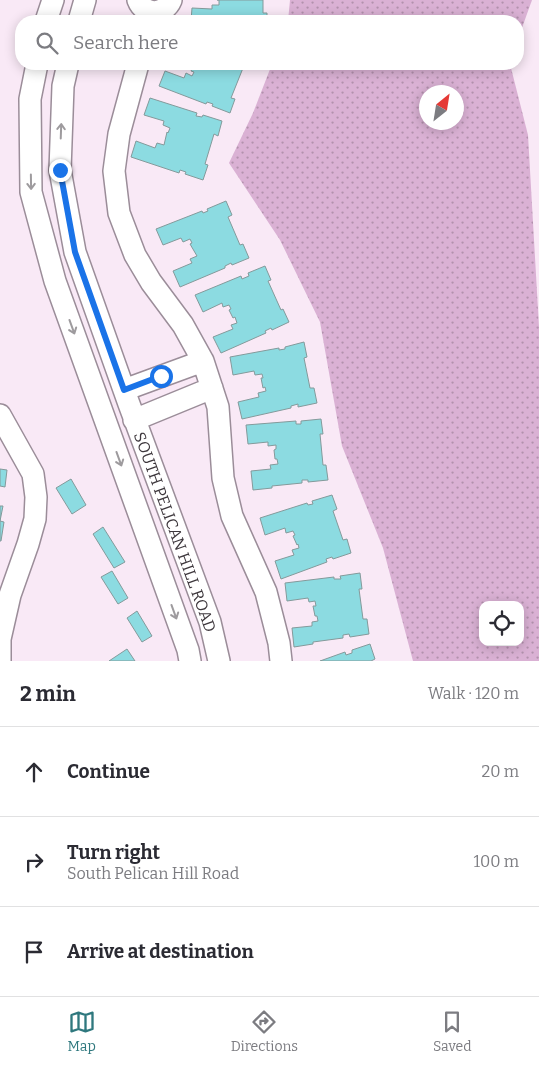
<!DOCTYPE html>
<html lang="en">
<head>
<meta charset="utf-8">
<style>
  body { margin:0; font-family:Bitter,serif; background:#f2f2f3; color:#2b2b33 }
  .controls { position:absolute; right:15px; bottom:15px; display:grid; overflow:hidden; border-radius:10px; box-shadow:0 2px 12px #0003 }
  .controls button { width:45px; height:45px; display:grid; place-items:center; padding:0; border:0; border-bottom:1px solid #e1e1e2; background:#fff; color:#2b2b33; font:25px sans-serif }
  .compass { position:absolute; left:419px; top:85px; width:45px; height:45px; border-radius:50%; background:#fff; box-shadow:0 2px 12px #0003; rotate:30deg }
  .stop { position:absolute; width:15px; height:15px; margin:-11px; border:4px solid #1a73e8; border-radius:50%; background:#fff }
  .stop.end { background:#1a73e8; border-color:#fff; box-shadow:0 1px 5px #0008 }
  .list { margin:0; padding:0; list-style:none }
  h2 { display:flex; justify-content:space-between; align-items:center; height:65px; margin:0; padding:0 20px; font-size:21px }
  h2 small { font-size:16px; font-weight:400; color:#7c7c81 }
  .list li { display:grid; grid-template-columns:32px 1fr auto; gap:15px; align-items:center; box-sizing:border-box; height:90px; padding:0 20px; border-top:1px solid #e1e1e2 }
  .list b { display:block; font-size:19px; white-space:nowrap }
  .list p { margin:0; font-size:16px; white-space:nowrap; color:#7c7c81 }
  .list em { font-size:16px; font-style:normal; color:#7c7c81 }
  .icon { flex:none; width:28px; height:28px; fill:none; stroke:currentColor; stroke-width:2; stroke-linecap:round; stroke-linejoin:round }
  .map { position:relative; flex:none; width:539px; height:661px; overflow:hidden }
  .search { position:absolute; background:#fff; box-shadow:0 2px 12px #0003; left:15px; right:15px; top:15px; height:55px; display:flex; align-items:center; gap:12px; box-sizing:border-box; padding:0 18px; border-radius:20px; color:#7c7c81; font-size:19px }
  .sheet { height:335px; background:#fff }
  nav { display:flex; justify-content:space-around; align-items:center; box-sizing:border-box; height:70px; border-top:1px solid #e1e1e2; background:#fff; font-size:14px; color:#7c7c81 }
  nav a { display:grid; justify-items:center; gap:2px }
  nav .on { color:#2f787e }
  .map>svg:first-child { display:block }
  .grass { fill:url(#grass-dots); fill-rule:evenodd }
  .building { fill:#8cdbe1; stroke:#849a9b }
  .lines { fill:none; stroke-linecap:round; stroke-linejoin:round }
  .minor-casing { stroke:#9b8d99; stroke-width:24 }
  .minor { stroke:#fff; stroke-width:21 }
  .oneway { stroke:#9e9b9e }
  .route { stroke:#1a73e8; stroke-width:6 }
  .labels { text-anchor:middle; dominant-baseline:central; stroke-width:4; stroke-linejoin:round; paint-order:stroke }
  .street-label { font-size:16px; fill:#3d373c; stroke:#fff }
</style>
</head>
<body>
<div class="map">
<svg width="539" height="661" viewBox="0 0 539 661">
  <defs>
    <pattern id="grass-dots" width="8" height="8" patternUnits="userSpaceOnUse" patternTransform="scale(1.25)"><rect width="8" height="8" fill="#dab1d4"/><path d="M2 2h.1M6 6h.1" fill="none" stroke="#b291ad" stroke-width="1.8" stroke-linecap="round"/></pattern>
  </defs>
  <rect width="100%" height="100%" fill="#f9e9f6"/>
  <path class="grass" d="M290,0H532L518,39V21H288Z
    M272,64H510L528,135L539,327V661H413L383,548L342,446L320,322L280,240L229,163L253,113ZM426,92H456V122H426ZM483,605H520V642H483Z"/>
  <path class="building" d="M217,0H263V13H267V21H191L192,8L212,9V5H219V0Z
    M194,64H248L246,69L243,68L231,98L235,99L230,113L212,106L213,104L207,102L206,104L159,86L165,71L184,78L186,73L192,76L194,72L191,71Z
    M150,98L197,113L196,116L202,117L203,115L222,121L218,136L214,134L205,164L208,165L203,180L185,174L186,172L180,170L179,173L131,157L136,141L155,148L157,143L164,145L167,132L168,133L170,128L163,125L164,121L144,115Z
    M226,201L232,215L228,217L240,245L243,244L249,258L232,265L231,263L225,266V268L180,287L173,271L192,263L190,259L197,256L190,244L192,243L190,239L183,242L181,238L163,245L156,229L202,211L203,213L208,211L207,209Z
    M265,266L271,280L268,281L281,310L283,309L289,322L272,330L271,328L265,331L266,333L221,353L213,337L233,329L231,325L237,323L235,317L233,318L229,310L231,309L229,305L223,307L222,303L203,312L195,295L241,276L242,279L249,276L248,273Z
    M304,342L307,357L304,358L310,388H314L317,403L298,407V404L291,406V408L242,419L238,402L259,397L258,393L266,391L265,387L263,388L261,378H263L262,374L255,375L254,371L233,375L230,357L279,348V350L285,349V347Z
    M321,419L323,434H320L323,465H326L328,480L308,482V480H302V483L272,486V488L253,490L251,471L271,469L270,465L278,464L277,459H275L274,450L276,449V445L268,446V442L248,444L246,425L296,421V424H301V421Z
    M0,469L7,470L5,487L0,486Z
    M71,479L86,505L72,514L56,488Z
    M332,495L337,509L333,511L343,540L347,539L351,553L333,559L332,557L326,559L327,562L281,579L275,561L294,555L292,550L299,548L298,544L297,545L293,536L295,535L293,531L286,533L285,528L265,535L260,518L307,503L308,505L313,504L312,501Z
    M0,506H3L0,521L4,522L1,541H0Z
    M103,527L125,562L114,568L93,534Z
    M112,571L128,598L118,604L101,577Z
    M360,573L362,589H359L363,619H367L369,634L350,637L349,634L343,635V638L313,642V644L294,647L292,628L312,626V622L318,621L317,616H315L313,606H316L315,601L309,602L308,598L287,601L285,583L334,577V579H341L340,576Z
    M137,611L152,636L142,642L127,618Z
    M370,644L375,659L371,661H320L345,652L346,655L352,653V650Z
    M127,649L135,661H109Z"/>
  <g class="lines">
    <defs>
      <path id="minor" d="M138,0C144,16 165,15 171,0
        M46,21L53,0
        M79,21L85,0
        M37,64L30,99L31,192L55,281L188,650L190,661
        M68,64L63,86L60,170L75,252L129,404L210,622L219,661
        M138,64L119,134L114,171L119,213L135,255L151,282L183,325L203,361L218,407L223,478L232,516L266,592L279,643L281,661
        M124,390L203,361
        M0,415L33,474L36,497L35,519L28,544L10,595L0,639V661
        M134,420L212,388"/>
    </defs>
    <use href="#minor" class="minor-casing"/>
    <use href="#minor" class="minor"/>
  </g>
  <defs><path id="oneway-shaft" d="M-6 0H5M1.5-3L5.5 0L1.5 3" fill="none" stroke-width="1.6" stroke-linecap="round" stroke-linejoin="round" transform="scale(1.25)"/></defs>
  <g class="oneway">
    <use href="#oneway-shaft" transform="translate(61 131) rotate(-88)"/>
    <use href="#oneway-shaft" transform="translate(31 182) rotate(89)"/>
    <use href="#oneway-shaft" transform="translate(72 327) rotate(70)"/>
    <use href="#oneway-shaft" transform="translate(119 459) rotate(70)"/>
    <use href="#oneway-shaft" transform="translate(174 612) rotate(70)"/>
  </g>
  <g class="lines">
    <path class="route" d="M60,170L75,252L124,390L161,376"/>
  </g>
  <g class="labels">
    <g class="street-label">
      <text transform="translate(175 532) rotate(70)">SOUTH PELICAN HILL ROAD</text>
    </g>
  </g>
</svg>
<div class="controls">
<button><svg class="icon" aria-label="locate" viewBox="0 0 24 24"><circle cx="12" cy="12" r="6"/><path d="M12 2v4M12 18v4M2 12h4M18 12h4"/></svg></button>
</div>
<svg class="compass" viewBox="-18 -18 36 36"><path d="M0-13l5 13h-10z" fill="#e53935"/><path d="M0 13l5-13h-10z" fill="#7c7c81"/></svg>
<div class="stop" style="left:161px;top:376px"></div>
<div class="stop end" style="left:60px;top:170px"></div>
<div class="search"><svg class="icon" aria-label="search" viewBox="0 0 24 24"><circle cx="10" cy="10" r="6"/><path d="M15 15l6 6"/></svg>Search here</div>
</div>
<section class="sheet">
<h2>2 min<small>Walk · 120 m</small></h2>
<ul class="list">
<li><svg class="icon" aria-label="ahead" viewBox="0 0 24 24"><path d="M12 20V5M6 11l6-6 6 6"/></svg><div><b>Continue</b></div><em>20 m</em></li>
<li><svg class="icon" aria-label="right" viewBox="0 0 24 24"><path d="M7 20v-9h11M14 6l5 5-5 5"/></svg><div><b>Turn right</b><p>South Pelican Hill Road</p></div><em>100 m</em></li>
<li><svg class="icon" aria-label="arrive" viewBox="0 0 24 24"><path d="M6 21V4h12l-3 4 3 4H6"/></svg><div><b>Arrive at destination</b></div></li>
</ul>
</section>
<nav>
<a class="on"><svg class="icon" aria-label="map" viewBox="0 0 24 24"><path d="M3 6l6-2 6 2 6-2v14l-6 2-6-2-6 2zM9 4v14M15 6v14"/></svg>Map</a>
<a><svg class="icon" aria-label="directions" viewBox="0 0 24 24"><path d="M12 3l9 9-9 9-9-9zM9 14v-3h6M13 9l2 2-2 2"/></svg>Directions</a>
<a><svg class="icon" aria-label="saved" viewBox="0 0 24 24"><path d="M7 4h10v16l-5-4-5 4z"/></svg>Saved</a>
</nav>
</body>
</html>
